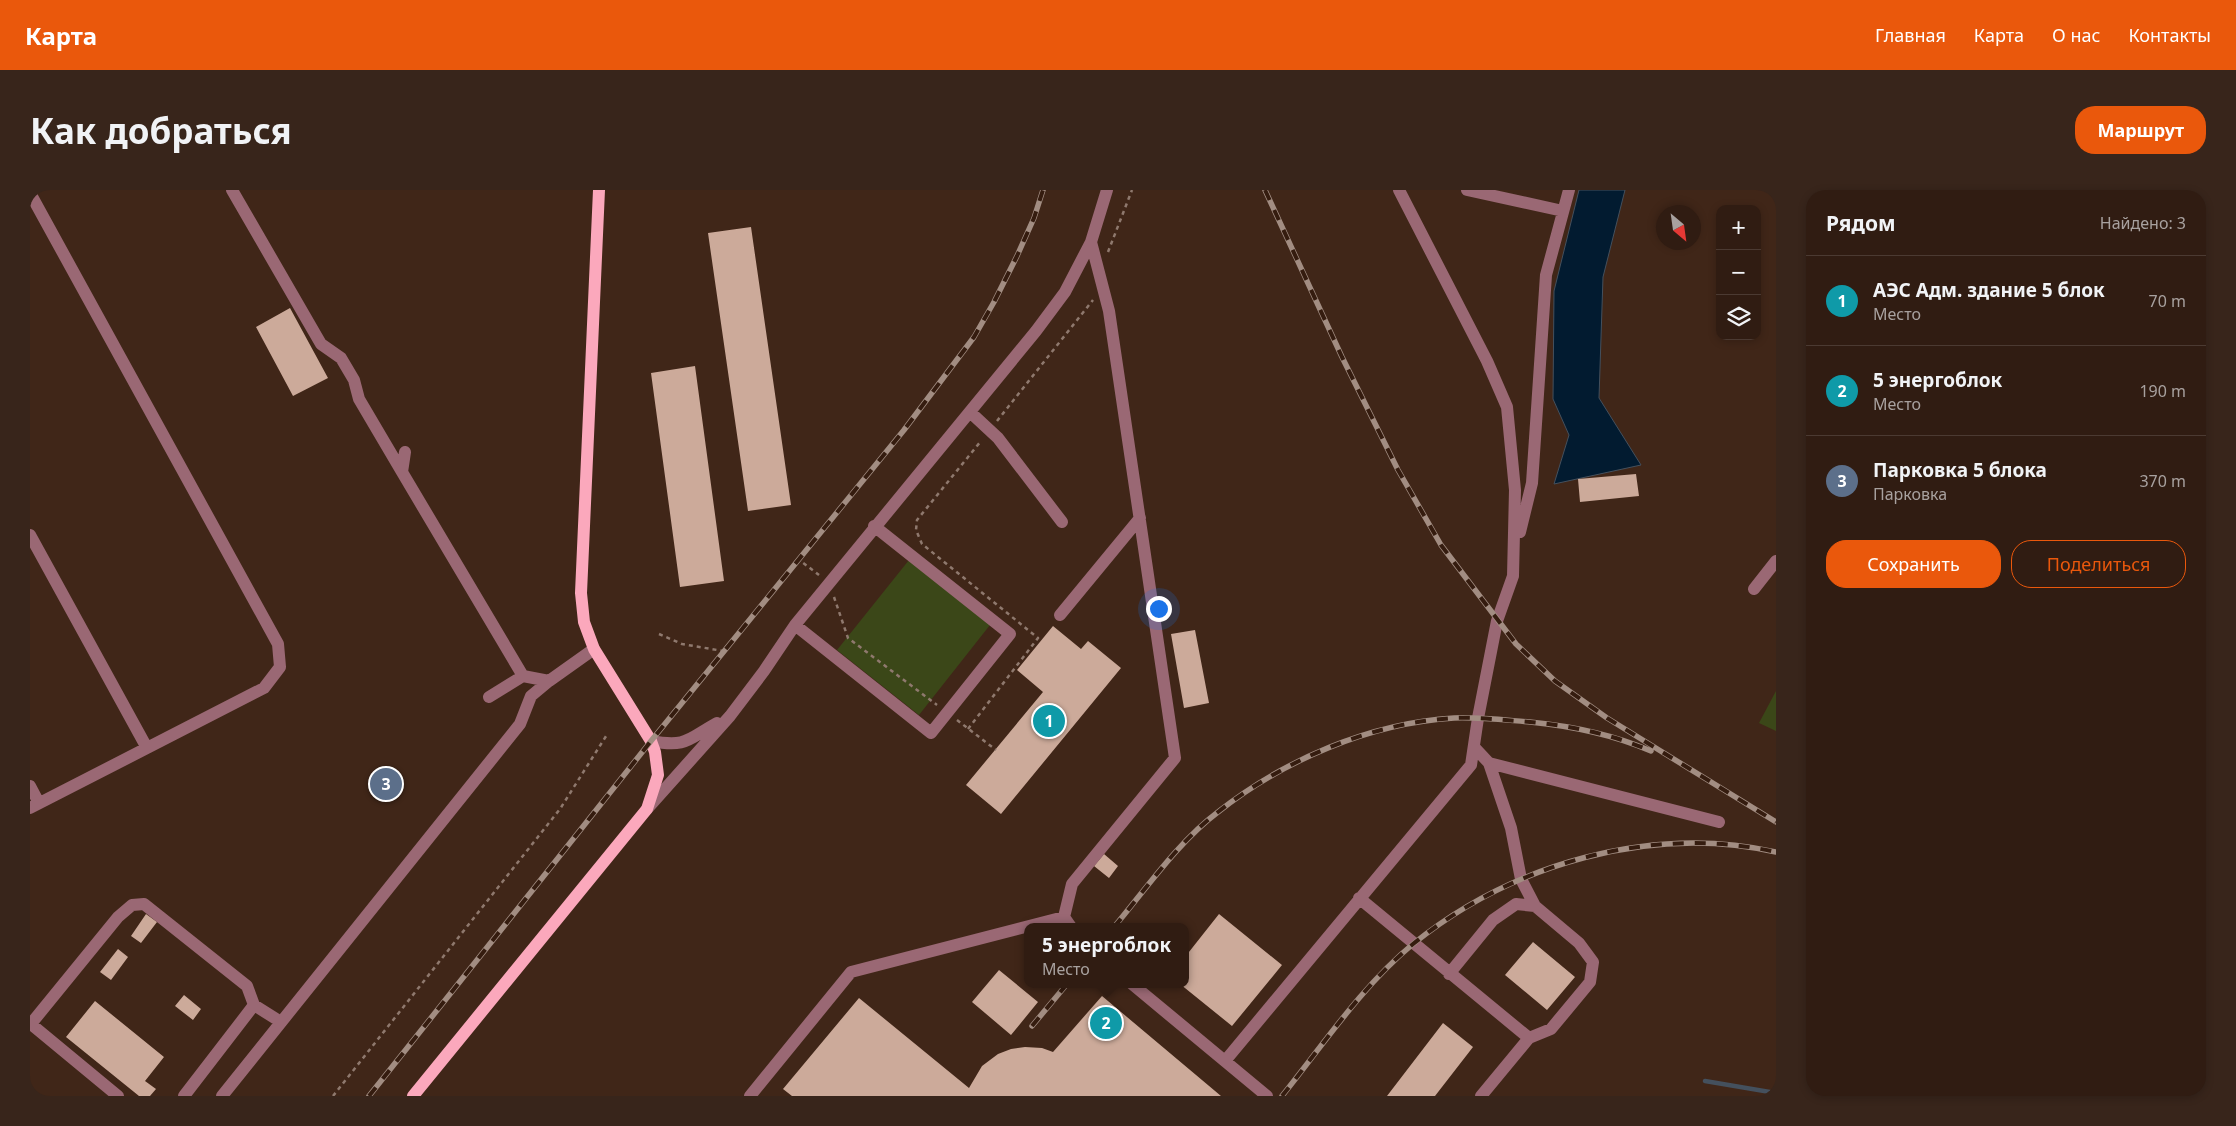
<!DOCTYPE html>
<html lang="ru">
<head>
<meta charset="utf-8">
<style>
  body { margin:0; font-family:"Noto Sans",sans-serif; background:#38251b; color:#f1f3f6 }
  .controls { position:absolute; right:15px; top:15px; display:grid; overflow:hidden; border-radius:10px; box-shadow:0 2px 8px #0003 }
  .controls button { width:45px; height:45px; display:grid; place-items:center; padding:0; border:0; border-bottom:1px solid #4b3a32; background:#301c12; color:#f1f3f6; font:25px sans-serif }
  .compass { position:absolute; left:1626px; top:15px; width:45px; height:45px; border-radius:50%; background:#301c12; box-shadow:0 2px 8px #0003; rotate:151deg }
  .you { position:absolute; left:1128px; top:418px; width:18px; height:18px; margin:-12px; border:4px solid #fff; border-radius:50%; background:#1a73e8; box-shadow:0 0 0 8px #1a73e833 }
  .badge { display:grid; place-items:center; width:32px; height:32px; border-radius:50%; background:#ea580c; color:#fff; font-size:16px; font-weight:700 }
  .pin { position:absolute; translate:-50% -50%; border:2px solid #fff; box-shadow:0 1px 5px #0006 }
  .popup { position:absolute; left:994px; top:733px; width:165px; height:65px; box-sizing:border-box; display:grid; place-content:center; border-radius:10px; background:#301c12; filter:drop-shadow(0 1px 4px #0005); font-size:16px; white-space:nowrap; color:#a8a19f }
  .popup b { font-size:19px; color:#f1f3f6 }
  .popup::after { content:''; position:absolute; left:50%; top:100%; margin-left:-10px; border:10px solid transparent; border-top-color:#301c12 }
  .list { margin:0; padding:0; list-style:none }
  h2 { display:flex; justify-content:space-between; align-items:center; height:65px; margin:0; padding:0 20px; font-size:21px }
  h2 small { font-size:16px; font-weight:400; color:#a8a19f }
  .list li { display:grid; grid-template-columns:32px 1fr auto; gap:15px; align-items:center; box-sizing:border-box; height:90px; padding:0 20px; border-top:1px solid #4b3a32 }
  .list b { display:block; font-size:19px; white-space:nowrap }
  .list p { margin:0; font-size:16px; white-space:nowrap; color:#a8a19f }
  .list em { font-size:16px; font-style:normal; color:#a8a19f }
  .actions { display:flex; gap:10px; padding:15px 20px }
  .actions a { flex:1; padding:11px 0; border:1px solid #ea580c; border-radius:20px; text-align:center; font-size:18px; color:#ea580c }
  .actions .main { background:#ea580c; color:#fff }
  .icon { flex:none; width:28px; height:28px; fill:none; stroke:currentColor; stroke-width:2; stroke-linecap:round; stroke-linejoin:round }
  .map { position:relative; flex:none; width:1746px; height:906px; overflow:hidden; border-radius:20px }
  header { display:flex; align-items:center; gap:30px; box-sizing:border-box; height:70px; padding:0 25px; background:#ea580c; color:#fff }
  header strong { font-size:24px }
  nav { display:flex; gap:28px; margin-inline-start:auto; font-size:18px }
  .intro { display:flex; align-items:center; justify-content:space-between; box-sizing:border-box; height:120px; padding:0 30px }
  h1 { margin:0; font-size:35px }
  .button { padding:12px 22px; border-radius:20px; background:#ea580c; color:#fff; font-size:18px; font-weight:700 }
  main { display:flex; gap:30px; padding:0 30px }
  aside { flex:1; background:#301c12; border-radius:20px; box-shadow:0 2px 8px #0003 }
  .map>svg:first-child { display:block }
  .green { fill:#3b4718 }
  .water { fill:#021b30; stroke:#44505d }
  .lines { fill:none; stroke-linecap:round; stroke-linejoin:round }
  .stream { stroke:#44505d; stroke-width:4.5 }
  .building { fill:#ccaa9a }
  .path { stroke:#8f796e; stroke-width:2.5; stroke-dasharray:4 4; stroke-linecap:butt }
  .minor { stroke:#9a6874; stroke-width:12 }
  .major { stroke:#fba8bc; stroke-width:12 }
  .rail-casing { stroke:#a28d82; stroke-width:5.5 }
  .rail { stroke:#351c0f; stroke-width:4; stroke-dasharray:11; stroke-linecap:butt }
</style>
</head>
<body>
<header>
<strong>Карта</strong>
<nav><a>Главная</a><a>Карта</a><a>О нас</a><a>Контакты</a></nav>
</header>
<div class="intro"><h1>Как добраться</h1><a class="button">Маршрут</a></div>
<main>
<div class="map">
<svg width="1746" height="906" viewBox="0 0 1746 906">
  <rect width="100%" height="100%" fill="#402618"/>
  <path class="green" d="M879,370L960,435L889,525L807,460Z
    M1746,501V541L1729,533Z"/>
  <path class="water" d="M1549,0H1595L1573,87L1569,208L1611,275L1524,294L1539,245L1523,209L1524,101Z"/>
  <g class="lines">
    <path class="stream" d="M1675,891L1746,903"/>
  </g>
  <path class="building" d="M721,37L761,315L718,321L678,43Z
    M260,118L298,188L263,206L226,137Z
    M665,176L694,391L650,397L621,183Z
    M1606,284L1609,306L1550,312L1548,289Z
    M1023,436L1051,459L1058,451L1091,478L971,624L936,595L1013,502L987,480Z
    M1165,440L1179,513L1154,518L1141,444Z
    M1074,664L1088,676L1079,688L1064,676Z
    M116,724L127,732L111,753L101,746Z
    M1189,724L1252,775L1202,836L1150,794H1155V767Z
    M1503,752L1545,787L1517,820L1475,785Z
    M88,759L98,767L81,790L70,782Z
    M969,780L1008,812L981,845L942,812Z
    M154,805L171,819L163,830L145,816Z
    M1072,806L1191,906H762L753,899L829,808L939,898L952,876L968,864L981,859L995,857L1012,858L1023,862Z
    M65,811L134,867L115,891L126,899L120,906H109L36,847Z
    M1413,833L1443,857L1405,906H1357Z"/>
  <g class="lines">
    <path class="path" d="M1078,62L1102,0
      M967,231L1063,110
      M804,407L818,448L907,515
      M629,444L652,454L693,461L768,369L789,385
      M927,530L966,560
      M938,539L1008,448L892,354L886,340L887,330L951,251
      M303,906L530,619L578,543"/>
    <path class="minor" d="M202,0L291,154L311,168L324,190L329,209L372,282
      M1437,0L1533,21
      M0,3L248,454L250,477L234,498L0,618
      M940,222L968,248L1032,332
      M375,262L372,282L493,486
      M1490,342L1502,293L1516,85L1539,0
      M0,345L117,558
      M1724,399L1746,371
      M1030,425L1110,328
      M765,435L901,543L980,444L844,336
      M459,507L493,486L519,491
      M621,551C657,558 658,549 687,533
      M1459,573L1689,632
      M0,596L9,613
      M617,619L700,526L734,481L765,435L1006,141L1035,102L1061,52L1077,0
      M1329,708L1499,848L1521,839L1560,792L1563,772L1549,753L1505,716L1491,689L1481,638L1459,573L1445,558
      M1041,737L1034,727L1042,694L1145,568L1079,121L1061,52
      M1419,784L1463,730L1486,714L1505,716
      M1102,794L1237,906
      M1,834L88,906
      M0,835L88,727L102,715L114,714L217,796L224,815L251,832
      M1195,871L1441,575L1448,528L1467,431L1483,386L1485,300L1477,217L1457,171L1369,0
      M154,906L224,815
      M192,906L490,534L501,506L519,491L564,459
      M720,906L821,782L1034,727
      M1451,906L1499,848"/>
    <path class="major" d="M383,906L617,619L628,585L625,562L621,551L564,459L554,432L551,403L569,0"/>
    <defs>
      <path id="rail" d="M1235,0L1312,167L1368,280L1411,355L1486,454L1525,491L1577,528L1746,632
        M1084,737C1116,699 1148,652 1188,622C1254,570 1340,533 1424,528C1449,527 1474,530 1500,532C1541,536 1582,544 1621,561
        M1002,836L1037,794
        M339,906L621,551L874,240L944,147L964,112L987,66L1004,28L1013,0
        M1252,906C1293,855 1332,796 1383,754C1482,674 1621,634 1746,662"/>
    </defs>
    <use href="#rail" class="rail-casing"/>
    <use href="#rail" class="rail"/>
  </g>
</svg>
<div class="controls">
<button>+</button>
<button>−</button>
<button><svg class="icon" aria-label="layers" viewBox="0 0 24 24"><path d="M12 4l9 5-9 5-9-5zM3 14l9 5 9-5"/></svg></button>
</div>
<svg class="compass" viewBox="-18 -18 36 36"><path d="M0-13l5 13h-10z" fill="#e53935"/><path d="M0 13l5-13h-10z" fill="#a8a19f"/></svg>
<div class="you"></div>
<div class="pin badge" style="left:1019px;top:531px;background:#0f9aa8">1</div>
<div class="pin badge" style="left:1076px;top:833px;background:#0f9aa8">2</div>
<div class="popup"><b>5 энергоблок</b>Место</div>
<div class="pin badge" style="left:356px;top:594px;background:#5c6f8a">3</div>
</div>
<aside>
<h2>Рядом<small>Найдено: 3</small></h2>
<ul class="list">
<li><span class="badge" style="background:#0f9aa8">1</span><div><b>АЭС Адм. здание 5 блок</b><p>Место</p></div><em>70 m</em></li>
<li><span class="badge" style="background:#0f9aa8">2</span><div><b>5 энергоблок</b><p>Место</p></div><em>190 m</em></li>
<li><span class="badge" style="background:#5c6f8a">3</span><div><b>Парковка 5 блока</b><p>Парковка</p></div><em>370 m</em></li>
</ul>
<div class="actions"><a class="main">Сохранить</a><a>Поделиться</a></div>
</aside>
</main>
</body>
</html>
